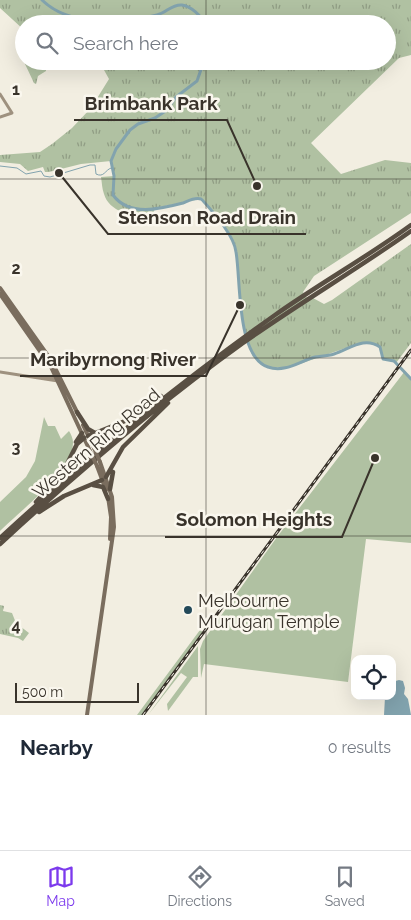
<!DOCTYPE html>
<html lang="en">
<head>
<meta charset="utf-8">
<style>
  body { margin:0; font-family:Raleway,sans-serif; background:#f2f2f3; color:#1f2937 }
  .controls { position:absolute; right:15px; bottom:15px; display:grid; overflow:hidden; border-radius:10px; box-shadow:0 5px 20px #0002 }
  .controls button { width:45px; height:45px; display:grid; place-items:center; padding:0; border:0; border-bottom:1px solid #e0e1e3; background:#fff; color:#1f2937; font:25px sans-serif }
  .scale { position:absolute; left:15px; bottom:12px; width:124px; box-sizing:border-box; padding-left:5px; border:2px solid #39332b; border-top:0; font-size:14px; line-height:18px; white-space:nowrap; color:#39332b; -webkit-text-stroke:4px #faf7ee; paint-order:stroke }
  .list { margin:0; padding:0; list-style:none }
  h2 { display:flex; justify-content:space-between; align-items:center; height:65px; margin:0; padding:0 20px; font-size:21px }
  h2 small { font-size:16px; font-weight:400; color:#747a83 }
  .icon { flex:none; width:28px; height:28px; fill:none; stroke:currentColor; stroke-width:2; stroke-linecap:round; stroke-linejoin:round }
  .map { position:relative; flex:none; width:411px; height:715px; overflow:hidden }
  .search { position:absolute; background:#fff; box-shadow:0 5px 20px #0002; left:15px; right:15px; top:15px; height:55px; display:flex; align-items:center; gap:12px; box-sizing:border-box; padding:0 18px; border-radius:28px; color:#747a83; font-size:19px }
  .sheet { height:135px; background:#fff }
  nav { display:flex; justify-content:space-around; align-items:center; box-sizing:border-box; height:70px; border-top:1px solid #e0e1e3; background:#fff; font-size:14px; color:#747a83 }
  nav a { display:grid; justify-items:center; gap:2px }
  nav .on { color:#7c3aed }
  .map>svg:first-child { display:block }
  .green { fill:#b0c1a2 }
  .park { fill:url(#park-tufts) }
  .water { fill:#82a3ae }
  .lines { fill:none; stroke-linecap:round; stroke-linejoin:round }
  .stream { stroke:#82a3ae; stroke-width:1 }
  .river { stroke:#82a3ae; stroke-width:3 }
  .secondary { stroke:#9e917f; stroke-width:3 }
  .primary { stroke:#7a6d5e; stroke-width:4 }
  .highway { stroke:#594f43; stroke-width:4.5 }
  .rail-casing { stroke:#39332b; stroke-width:3 }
  .rail { stroke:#faf7ee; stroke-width:1; stroke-dasharray:4; stroke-linecap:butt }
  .primary-bridge { stroke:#7a6d5e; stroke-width:4 }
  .grid { fill:none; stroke:#39332b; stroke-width:1; stroke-opacity:0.55 }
  .poi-dot { fill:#234959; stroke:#faf7ee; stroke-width:2 }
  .labels { text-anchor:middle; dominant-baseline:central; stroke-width:5; stroke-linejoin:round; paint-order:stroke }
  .street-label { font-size:18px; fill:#39332b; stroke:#faf7ee }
  .poi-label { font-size:18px; fill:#39332b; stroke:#faf7ee; text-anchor:start }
  .grid-label { font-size:16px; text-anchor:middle; font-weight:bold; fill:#39332b; stroke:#faf7ee; stroke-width:5; stroke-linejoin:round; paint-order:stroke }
  .leader { fill:none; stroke:#39332b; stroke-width:2 }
  .callout-dot { fill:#39332b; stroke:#faf7ee; stroke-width:2 }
  .callout-label { font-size:19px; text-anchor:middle; font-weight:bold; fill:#39332b; stroke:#faf7ee; stroke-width:5; stroke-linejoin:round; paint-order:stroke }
</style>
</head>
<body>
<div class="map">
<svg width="411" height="715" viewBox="0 0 411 715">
  <defs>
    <pattern id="park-tufts" width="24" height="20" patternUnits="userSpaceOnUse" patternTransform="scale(1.25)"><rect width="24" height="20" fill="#b0c1a2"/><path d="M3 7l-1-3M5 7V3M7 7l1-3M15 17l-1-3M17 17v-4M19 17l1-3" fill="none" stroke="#909d84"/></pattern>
  </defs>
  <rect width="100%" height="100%" fill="#f2eee1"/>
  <path class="green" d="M405,371L411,379V543L366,539L348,682L204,664L201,678L200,649L203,641L277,537Z
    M44,417L48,426H55L61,439L69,431C71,434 73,439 73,442C74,470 19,512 0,531V502L26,477L35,461Z
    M200,630L203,632L149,706L142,715H137Z
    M198,646V677H193L168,711L167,704L187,677L181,673L148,715Z"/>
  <path class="park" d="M0,0H411V55L399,58L311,143L341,174L385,160L411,163V213L314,276L303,292L309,301L313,298L324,304L332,300L411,244V343L396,363L383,359L380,347L372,343H360L291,367L273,368L263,365L253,357L250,350L241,315L236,250L225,227L200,199L155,208L152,218C136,219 109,212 104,194C102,189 102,183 101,177L114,176L111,161L81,164L49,172H45L43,167L28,171L20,164L0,162V155L40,152L52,144L72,128L91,108L109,79L99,61H387V24H24V30L0,8Z
    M29,61L46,68V71L38,76L36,84L34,83L25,64Z
    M0,605L4,606L3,611L12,613L16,623L29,633L23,641L18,638L0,634Z"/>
  <path class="water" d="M399,680L403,681L405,688L404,694L408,699L411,715H384L385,697L392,696V682Z"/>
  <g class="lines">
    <path class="stream" d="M0,166L17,168L26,174L41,171L44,176L50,177L90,165H95L96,174C104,178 105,170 111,168"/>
    <path class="river" d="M42,0C69,27 123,24 157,15C166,13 172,4 182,5C191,6 201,16 206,24
      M204,61L197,81L176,97L167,110L155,118L138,124L130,130L116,149L111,161L114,176L113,195C129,217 160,209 183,203C188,201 195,197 201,199C203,200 224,225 225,228C230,235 235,244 236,252C241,280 236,356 268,367C285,373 300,361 315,357C322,356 328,356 334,354C350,349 364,336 380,347L383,359L394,361L411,379"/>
    <path class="secondary" d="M0,94L12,113L0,117
      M0,372L58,381
      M41,377L57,379"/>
    <path class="primary" d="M0,288L51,360L78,414
      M0,294L51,367L90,451
      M83,425L94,448
      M97,466L106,490
      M108,497L111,517L110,539
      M87,715L114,527L112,497L100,462"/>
    <path class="highway" d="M77,412L88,429L95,433
      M88,436L125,421L161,396
      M76,442L82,433
      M106,477L123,447L168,403
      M93,485L103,487L108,499
      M110,489L113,472
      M36,502L63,472L77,444L84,438
      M39,512L64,496L102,480
      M0,538C87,458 178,384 275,315C319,284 367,257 411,225
      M0,544C77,473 158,404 243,343C298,304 356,270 411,231"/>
    <defs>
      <path id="rail" d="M143,715L411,350"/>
    </defs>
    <use href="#rail" class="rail-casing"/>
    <use href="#rail" class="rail"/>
    <path class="primary-bridge" d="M94,448L100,462
      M90,451L97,466"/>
  </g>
  <path class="grid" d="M206,0V24M206,61V715M0,179H411M0,358H411M0,536H411"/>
  <circle class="poi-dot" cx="188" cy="610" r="5"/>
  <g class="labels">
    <g class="street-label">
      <text transform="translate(96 443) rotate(-40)">Western Ring Road</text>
    </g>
    <g class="poi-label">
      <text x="198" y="600">Melbourne<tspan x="198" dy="21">Murugan Temple</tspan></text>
    </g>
  </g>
  <g class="grid-label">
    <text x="16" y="95">1</text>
    <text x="16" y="274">2</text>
    <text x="16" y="453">3</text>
    <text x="16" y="631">4</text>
  </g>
  <path class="leader" d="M257 186L227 120H74M59 173L108 234H306M240 305L206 376H20M375 458L342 537H165"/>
  <g class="callout-dot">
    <circle cx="257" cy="186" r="5"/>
    <circle cx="59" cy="173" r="5"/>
    <circle cx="240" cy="305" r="5"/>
    <circle cx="375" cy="458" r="5"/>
  </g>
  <g class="callout-label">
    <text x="151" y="110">Brimbank Park</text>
    <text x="207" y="224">Stenson Road Drain</text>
    <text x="113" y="366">Maribyrnong River</text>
    <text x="254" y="526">Solomon Heights</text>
  </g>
</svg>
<div class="controls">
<button><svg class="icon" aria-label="locate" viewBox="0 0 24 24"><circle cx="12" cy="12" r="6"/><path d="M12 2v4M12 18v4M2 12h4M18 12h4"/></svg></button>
</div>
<div class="scale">500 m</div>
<div class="search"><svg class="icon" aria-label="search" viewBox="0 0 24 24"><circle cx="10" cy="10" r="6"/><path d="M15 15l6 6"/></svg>Search here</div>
</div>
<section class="sheet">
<h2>Nearby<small>0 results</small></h2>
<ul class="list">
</ul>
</section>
<nav>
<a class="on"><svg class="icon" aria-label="map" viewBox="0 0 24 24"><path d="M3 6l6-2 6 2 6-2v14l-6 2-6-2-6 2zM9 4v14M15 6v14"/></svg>Map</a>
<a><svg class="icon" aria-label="directions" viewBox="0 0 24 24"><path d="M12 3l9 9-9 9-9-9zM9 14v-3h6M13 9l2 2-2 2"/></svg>Directions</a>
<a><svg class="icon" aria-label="saved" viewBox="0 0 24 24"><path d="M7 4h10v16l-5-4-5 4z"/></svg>Saved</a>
</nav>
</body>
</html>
